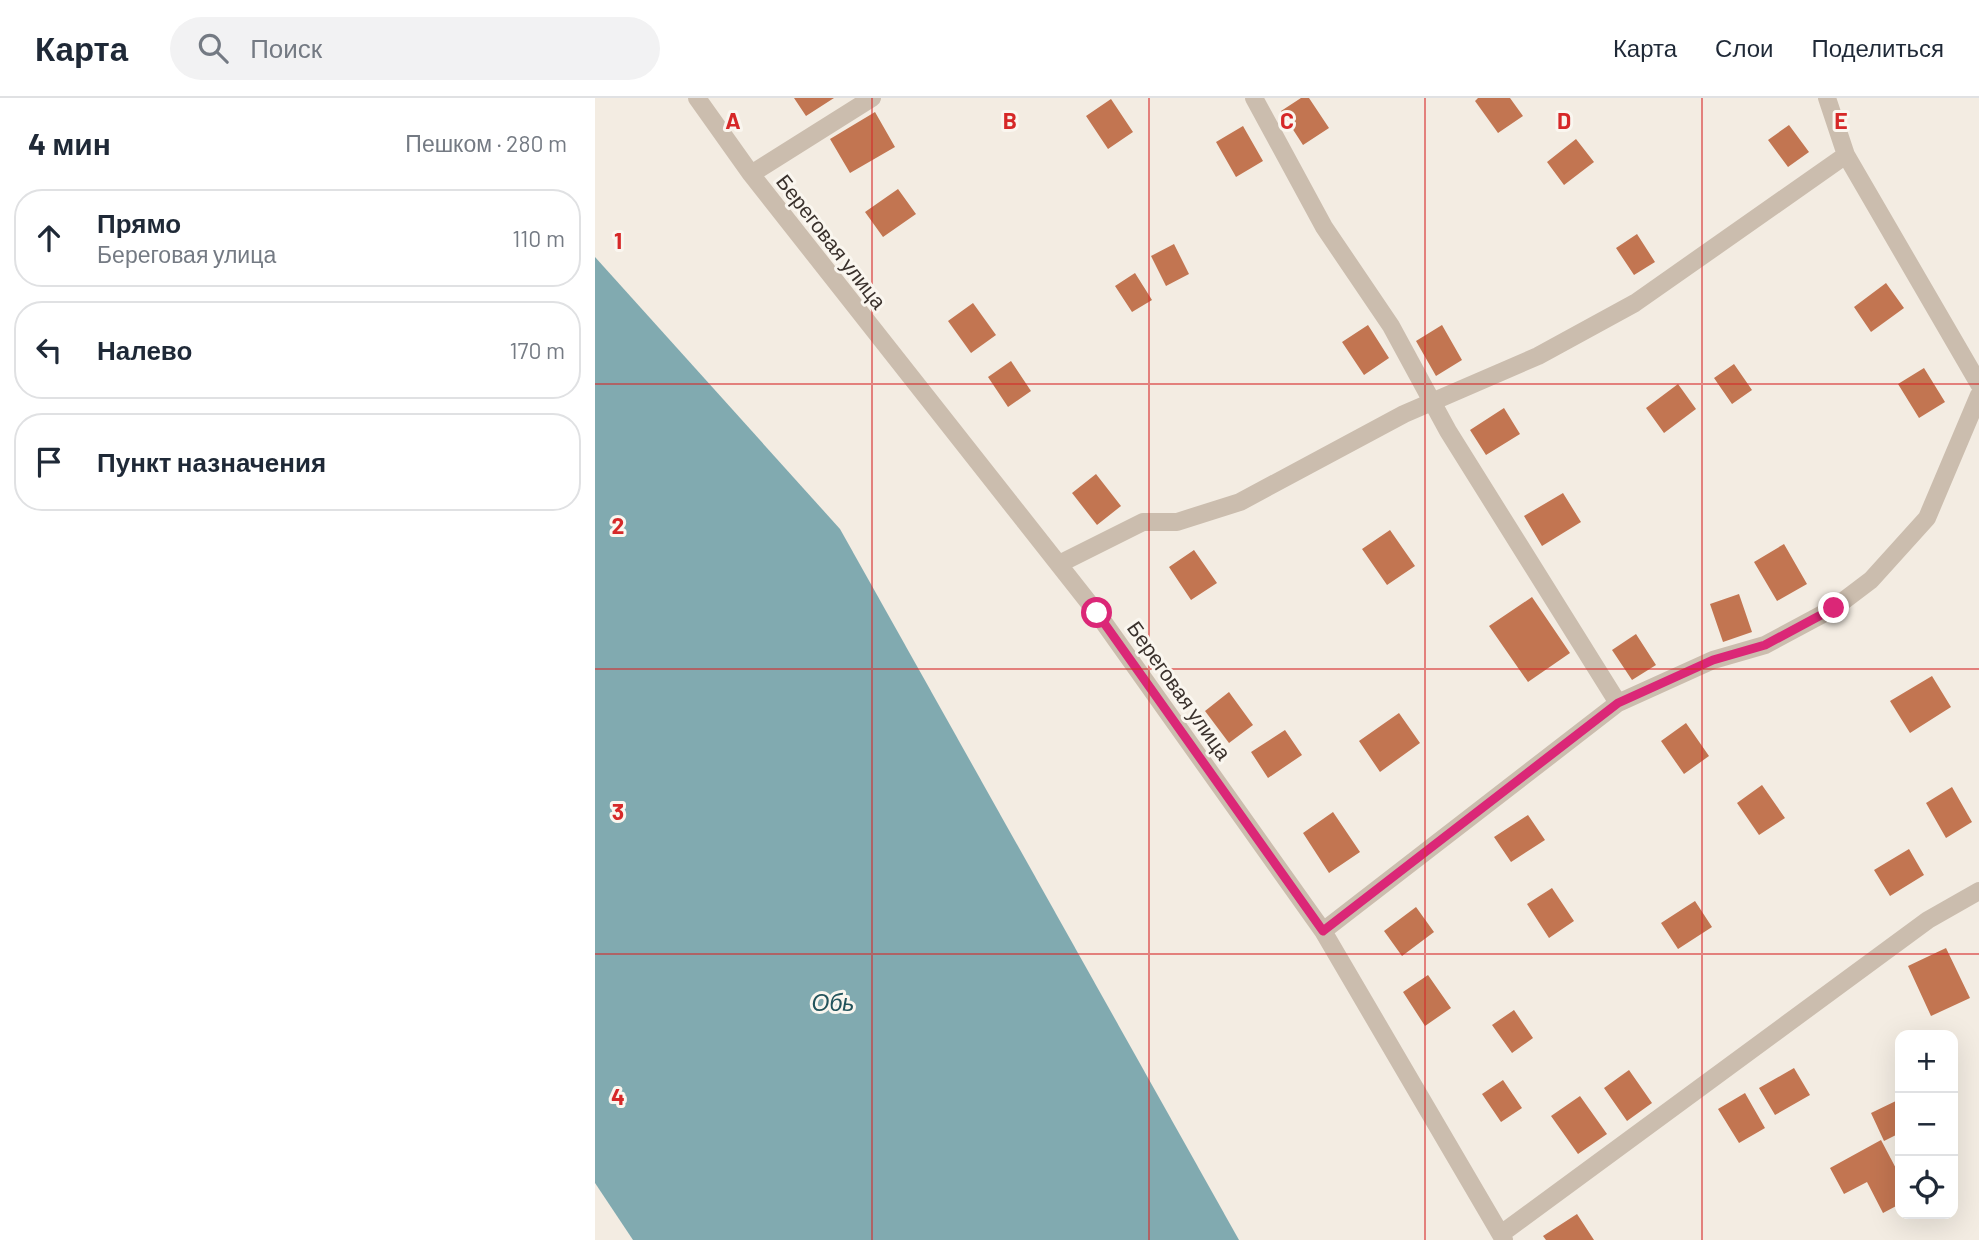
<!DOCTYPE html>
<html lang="ru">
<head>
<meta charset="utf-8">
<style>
  body { margin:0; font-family:Barlow,sans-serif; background:#f2f2f3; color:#1f2937 }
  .controls { position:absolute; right:21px; bottom:21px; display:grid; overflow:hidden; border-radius:14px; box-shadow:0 7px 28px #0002 }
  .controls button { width:63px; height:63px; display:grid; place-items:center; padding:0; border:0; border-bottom:2px solid #e0e1e3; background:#fff; color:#1f2937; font:35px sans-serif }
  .stop { position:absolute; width:21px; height:21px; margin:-16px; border:5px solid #db2777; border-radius:50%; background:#fff }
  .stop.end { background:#db2777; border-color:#fff; box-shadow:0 2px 7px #0008 }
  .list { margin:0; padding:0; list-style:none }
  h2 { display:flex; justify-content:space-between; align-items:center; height:91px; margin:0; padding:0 28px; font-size:30px }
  h2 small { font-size:23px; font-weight:400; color:#747a83 }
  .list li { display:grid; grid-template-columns:46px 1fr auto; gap:21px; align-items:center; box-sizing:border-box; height:98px; margin:0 14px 14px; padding:0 14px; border:2px solid #e0e1e3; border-radius:28px }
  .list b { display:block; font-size:26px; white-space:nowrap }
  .list p { margin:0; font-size:23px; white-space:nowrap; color:#747a83 }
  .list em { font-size:23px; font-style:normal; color:#747a83 }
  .icon { flex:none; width:38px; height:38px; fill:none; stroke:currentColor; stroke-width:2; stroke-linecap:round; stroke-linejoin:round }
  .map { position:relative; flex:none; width:1384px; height:1142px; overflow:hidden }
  header { display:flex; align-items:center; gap:42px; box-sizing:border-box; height:98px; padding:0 35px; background:#fff; border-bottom:2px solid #e0e1e3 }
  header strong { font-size:33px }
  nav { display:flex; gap:38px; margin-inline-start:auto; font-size:24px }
  .search { width:490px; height:63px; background:#f2f2f3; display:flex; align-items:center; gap:18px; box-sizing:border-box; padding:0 24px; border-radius:38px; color:#747a83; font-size:26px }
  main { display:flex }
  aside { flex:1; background:#fff }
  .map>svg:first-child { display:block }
  .water { fill:#81aab0 }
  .building { fill:#c27551 }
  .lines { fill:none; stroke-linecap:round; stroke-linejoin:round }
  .street { stroke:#cbbdae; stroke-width:18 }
  .route { stroke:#db2777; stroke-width:9 }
  .grid { fill:none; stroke:#d62828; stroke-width:2; stroke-opacity:0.55 }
  .labels { text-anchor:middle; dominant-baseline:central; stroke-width:6; stroke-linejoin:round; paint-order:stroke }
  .street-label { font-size:21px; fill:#3a312c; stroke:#faf6ef }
  .water-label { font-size:23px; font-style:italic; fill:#22535b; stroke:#faf6ef }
  .grid-label { font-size:23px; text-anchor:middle; font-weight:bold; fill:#d62828; stroke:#faf6ef; stroke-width:6; stroke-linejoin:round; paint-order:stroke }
</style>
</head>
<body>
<header>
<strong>Карта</strong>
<div class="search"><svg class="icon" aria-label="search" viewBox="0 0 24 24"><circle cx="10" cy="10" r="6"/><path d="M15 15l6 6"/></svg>Поиск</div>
<nav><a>Карта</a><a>Слои</a><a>Поделиться</a></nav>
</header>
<main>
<aside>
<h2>4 мин<small>Пешком · 280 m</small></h2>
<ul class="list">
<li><svg class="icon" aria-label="ahead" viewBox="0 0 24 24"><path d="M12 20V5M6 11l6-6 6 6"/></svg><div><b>Прямо</b><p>Береговая улица</p></div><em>110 m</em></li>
<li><svg class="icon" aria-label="left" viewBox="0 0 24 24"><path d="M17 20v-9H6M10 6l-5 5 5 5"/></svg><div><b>Налево</b></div><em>170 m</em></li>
<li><svg class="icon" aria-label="arrive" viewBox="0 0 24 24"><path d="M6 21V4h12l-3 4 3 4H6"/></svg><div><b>Пункт назначения</b></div></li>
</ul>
</aside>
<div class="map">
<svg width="1384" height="1142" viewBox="0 0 1384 1142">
  <rect width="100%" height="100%" fill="#f3ece2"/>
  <path class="water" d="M0,159L245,431L644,1142H38L0,1085Z"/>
  <path class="building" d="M199,0H239L211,18Z
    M706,0H714L734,30L708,47L686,13Z
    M883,0H915L928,18L903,35L880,3Z
    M516,1L538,34L513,51L491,18Z
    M280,14L300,49L255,75L235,41Z
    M1194,27L1214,54L1193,69L1173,42Z
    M648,28L668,63L641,79L621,44Z
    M981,41L999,64L969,87L952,64Z
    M303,91L321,116L288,139L270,114Z
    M1042,136L1060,164L1039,177L1021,150Z
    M579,146L594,176L571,188L556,158Z
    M540,175L557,202L537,214L520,188Z
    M1291,185L1309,210L1276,234L1259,209Z
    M378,205L401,237L376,255L353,223Z
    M773,227L794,260L769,277L747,244Z
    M847,227L867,262L841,278L821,243Z
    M416,263L436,293L413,309L393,279Z
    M1139,266L1157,292L1137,306L1119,280Z
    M1329,270L1350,304L1324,320L1303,286Z
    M1083,286L1101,311L1069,335L1051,310Z
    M909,310L925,336L891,357L875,332Z
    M501,376L526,408L502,427L477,395Z
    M968,395L986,424L947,448L929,418Z
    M795,432L820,468L792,487L767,451Z
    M1189,446L1212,486L1182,503L1159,464Z
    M599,452L622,485L596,502L574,469Z
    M1144,496L1157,534L1128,544L1115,506Z
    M937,499L975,555L933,584L894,528Z
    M1041,536L1061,567L1037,582L1017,552Z
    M1337,578L1356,609L1315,635L1295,603Z
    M634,594L658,627L634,645L610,613Z
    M804,615L825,645L785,674L764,643Z
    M1091,625L1114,658L1089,676L1066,643Z
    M690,632L707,657L673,680L656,654Z
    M1167,687L1190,720L1164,737L1142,705Z
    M1357,689L1377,724L1351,740L1331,705Z
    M738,714L765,754L734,775L708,735Z
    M933,717L950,742L916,764L899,739Z
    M1314,751L1329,777L1295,798L1279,772Z
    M957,790L979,823L954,840L932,806Z
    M1100,803L1117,829L1083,851L1066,825Z
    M821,809L839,834L807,858L789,833Z
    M1351,850L1375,900L1336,918L1313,868Z
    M833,877L856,910L830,928L808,894Z
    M919,912L938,940L917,955L897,927Z
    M1199,970L1215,997L1180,1017L1164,990Z
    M1034,972L1057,1005L1032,1023L1009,990Z
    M908,982L927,1010L906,1024L887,996Z
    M1150,995L1170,1030L1144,1045L1123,1011Z
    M985,998L1012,1036L983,1056L956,1018Z
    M1305,1001V1035L1289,1043L1276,1015Z
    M1286,1042L1305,1078V1106L1288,1115L1272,1084L1249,1096L1235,1070Z
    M982,1116L999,1142H951L948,1138Z"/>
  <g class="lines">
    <path class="street" d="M102,0L156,76L502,515L728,833L909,1142
      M659,0L729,129L796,228L853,333L1023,605
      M1232,0L1251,57L1384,286
      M156,76L277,0
      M464,466L548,424H582L645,404L809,316L943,258L1040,205L1251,57
      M728,833L1023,605L1118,562L1170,547L1239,510L1276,482L1332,420L1384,297
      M906,1136L1333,822L1384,793"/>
  </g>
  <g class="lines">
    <path class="route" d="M502,515L728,833L1023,605L1118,562L1170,547L1239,510"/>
  </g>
  <path class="grid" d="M277,0V1142M554,0V1142M830,0V1142M1107,0V1142M0,286H1384M0,571H1384M0,856H1384"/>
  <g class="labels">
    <g class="street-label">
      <text transform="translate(237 143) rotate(52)">Береговая улица</text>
      <text transform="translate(585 592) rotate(55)">Береговая улица</text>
    </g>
    <g class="water-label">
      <text x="238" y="904">Обь</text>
    </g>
  </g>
  <g class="grid-label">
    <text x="138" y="31">A</text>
    <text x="415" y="31">B</text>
    <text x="692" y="31">C</text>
    <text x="969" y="31">D</text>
    <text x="1246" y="31">E</text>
    <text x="23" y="151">1</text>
    <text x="23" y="436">2</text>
    <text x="23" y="722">3</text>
    <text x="23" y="1007">4</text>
  </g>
</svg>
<div class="controls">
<button>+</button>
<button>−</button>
<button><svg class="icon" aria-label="locate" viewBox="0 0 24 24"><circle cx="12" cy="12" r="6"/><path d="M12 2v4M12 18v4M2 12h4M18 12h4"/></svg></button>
</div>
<div class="stop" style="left:502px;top:515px"></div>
<div class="stop end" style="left:1239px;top:510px"></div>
</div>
</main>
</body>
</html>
